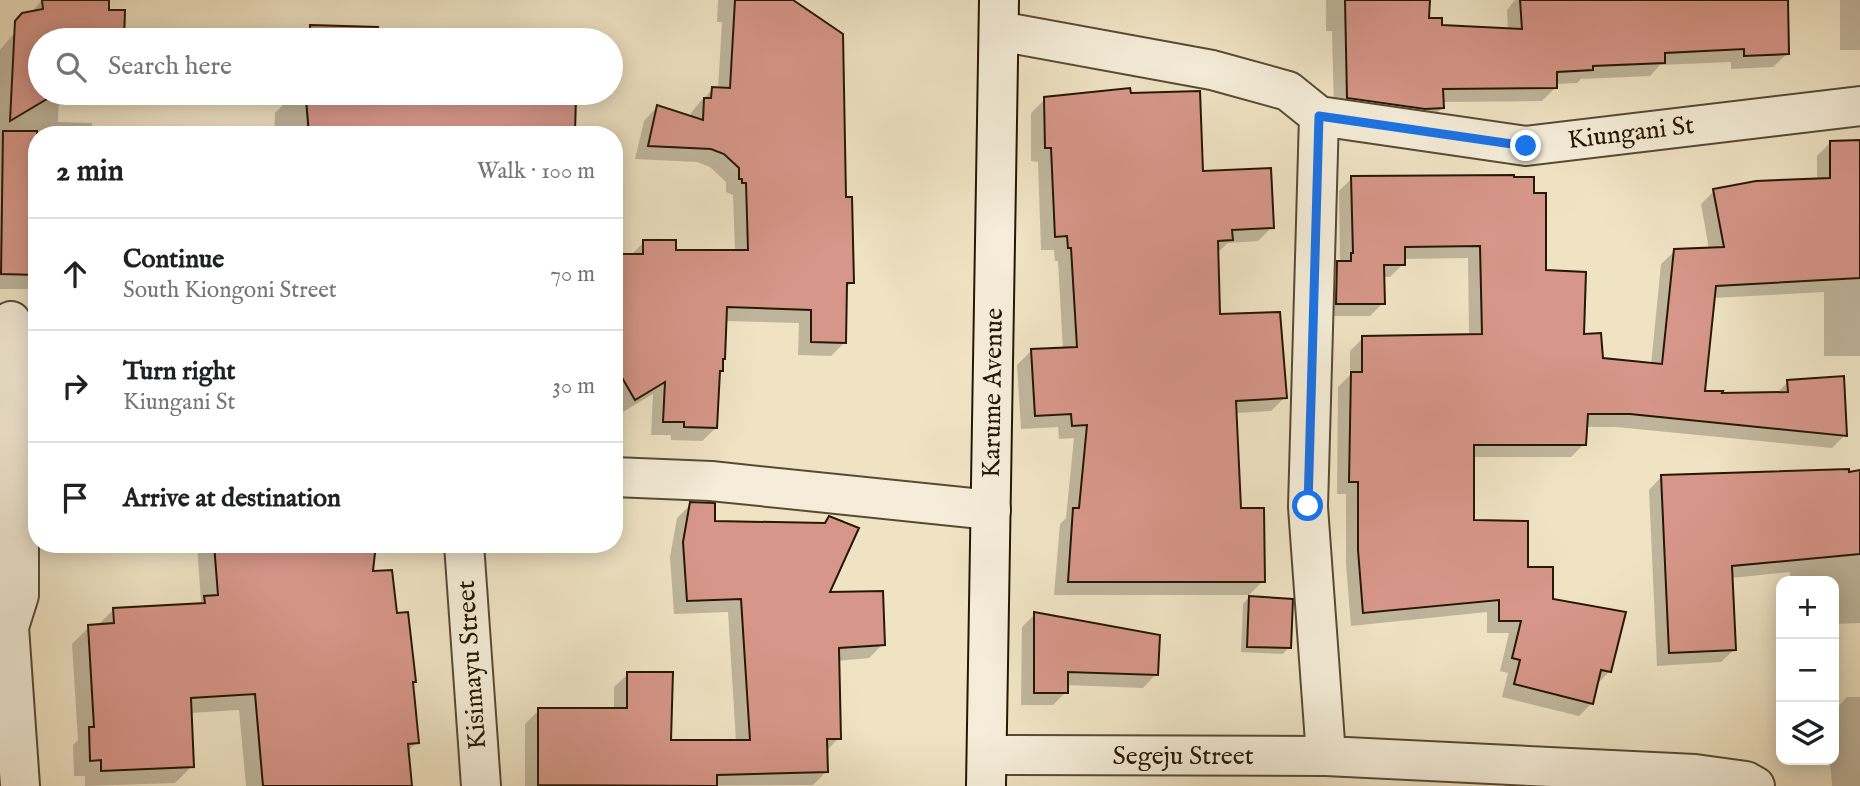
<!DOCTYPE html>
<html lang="en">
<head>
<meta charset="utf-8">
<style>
  body { margin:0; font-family:"IM FELL English",serif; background:#f6f6f6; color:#202124 }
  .controls { position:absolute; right:21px; bottom:21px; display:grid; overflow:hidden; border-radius:14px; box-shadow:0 4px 18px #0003 }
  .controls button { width:63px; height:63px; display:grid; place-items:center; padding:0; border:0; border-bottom:2px solid #e0e0e0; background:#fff; color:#202124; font:35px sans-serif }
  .stop { position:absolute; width:21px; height:21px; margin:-16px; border:5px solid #1a73e8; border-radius:50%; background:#fff }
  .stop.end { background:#1a73e8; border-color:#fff; box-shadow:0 2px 7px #0008 }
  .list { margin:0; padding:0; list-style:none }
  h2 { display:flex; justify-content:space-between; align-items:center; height:91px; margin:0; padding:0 28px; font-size:30px }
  h2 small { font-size:23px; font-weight:400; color:#757577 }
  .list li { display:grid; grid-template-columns:46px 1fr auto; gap:21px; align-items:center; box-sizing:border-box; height:112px; padding:0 28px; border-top:2px solid #e0e0e0 }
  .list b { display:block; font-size:26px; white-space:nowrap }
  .list p { margin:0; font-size:23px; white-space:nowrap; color:#757577 }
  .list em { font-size:23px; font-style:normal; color:#757577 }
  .icon { flex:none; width:38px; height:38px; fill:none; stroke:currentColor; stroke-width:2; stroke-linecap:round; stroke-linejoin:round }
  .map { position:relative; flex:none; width:1860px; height:786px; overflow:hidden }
  .search { position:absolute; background:#fff; box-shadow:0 4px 18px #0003; left:28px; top:28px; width:595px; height:77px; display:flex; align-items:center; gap:18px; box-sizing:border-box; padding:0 24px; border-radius:38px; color:#757577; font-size:26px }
  .panel { position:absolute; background:#fff; box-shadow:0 4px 18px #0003; left:28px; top:126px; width:595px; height:427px; border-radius:28px }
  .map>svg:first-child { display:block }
  .shadow { fill:#0003 }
  .building { fill:#d69689; stroke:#261804; stroke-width:2 }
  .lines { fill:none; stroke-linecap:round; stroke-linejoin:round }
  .minor-casing { stroke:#584b34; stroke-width:42 }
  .secondary-casing { stroke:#261804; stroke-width:42 }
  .minor { stroke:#f5edd9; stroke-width:38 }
  .secondary { stroke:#f5edd9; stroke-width:38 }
  .route { stroke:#1a73e8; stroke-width:9 }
  .labels { text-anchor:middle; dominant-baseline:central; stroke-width:5; stroke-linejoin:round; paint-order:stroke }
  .street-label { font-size:26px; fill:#261804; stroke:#f5edd9 }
</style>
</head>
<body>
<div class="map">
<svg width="1860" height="786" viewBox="0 0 1860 786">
  <rect width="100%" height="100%" fill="#efe3c4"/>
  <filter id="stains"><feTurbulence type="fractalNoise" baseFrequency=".00286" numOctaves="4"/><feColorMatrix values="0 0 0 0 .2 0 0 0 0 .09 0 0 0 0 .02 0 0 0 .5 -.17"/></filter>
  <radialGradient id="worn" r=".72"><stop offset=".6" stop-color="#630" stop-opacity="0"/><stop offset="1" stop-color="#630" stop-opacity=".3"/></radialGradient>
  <path class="shadow" d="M42,0H107L109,37L105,40H40V93H59L58,122L92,123V135H37V289H0V50Z
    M718,0H790L844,199L852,282L845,289V342L831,356L798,355L799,323L725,321L724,359L718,373L716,428L702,441L671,440V435H651L653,394L621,413L614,401V255L630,256L644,242L674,252H735L733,195L726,192V182L710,167L697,162L635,159L644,121L657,107L691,118V113L699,103L713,89H718L722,22H717Z
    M1326,0H1428L1427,20L1440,27L1508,30L1507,10L1515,0H1786L1787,54L1773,67L1731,69V62L1660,65L1650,76L1581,79L1577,83L1556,84V87L1542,101L1442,102V108L1428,121L1334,111L1332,31H1326Z
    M1840,0H1860V50H1840Z
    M311,27L376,29V40H298Z
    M297,93H491V98L573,131L569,135H274L275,113L287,101H297Z
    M1129,94L1201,173L1272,227L1258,241L1228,243L1216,254L1219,315L1285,397L1271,411L1235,413L1240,510L1263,581L1249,595H1054L1060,524L1066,518L1074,438L1059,439L1058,427L1021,429L1017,365L1031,351L1063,349L1058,261H1055L1054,250H1041L1038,162L1031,161V113L1045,99Z
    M1860,142V356H1824V292L1713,298L1703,392L1721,395L1776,394L1788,382L1845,435L1832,448L1616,427H1585L1584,444L1571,457H1472V521L1527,569L1610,671L1596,685L1592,703L1579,716L1502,697L1508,673L1500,671L1509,633H1487V612L1351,626L1346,564V494H1337L1338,387L1350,375V351L1363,338L1469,336L1468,258L1403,259V264L1390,277H1382L1383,303L1370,316H1323L1324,276L1340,263L1339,191L1352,178L1532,195L1544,272L1582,335L1601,359L1651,365L1661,264L1675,251L1709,249L1701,204L1714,191L1817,181V156L1830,143Z
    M1849,471L1860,521V623L1834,624V581H1791L1790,572L1731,578L1735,649L1721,662L1657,666L1649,490L1662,476Z
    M691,504L713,523L823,525L829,518L827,594L883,644L869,658L837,661L839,738L826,751L827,771L813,785L525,786V724L539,710H614V687L628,674L669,742H736L728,612L674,614L670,557L677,518Z
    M197,544H363L371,573L395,615L414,682L412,684L417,742L407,752L410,786H246L239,710L190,713L192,766L175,783L85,786V776H74L73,745L78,740L72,644L89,627L97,626L113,610L198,605L201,602Z
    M1249,597L1289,647L1283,654L1241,652L1243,604Z
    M1035,614L1156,674L1143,688L1066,685V692L1053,705H1021L1022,627Z
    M1847,697H1860V786H1832L1830,760H1834V711Z"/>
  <path class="building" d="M42,0H109V10H125L124,40H40V93H57L10,121L15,21L22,13L43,9Z
    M735,0H793L843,34L846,197H852L854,283H847L846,343L811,342V310L727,307L725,359H723V371H720L717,428L684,427V422H663L665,382L635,400L617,369V360L614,358L617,254H643V240H676V250H748L746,183H742V179H739V168L724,154L711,149L648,146L657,105L703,120L704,98H711L712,87L730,88Z
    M1345,0H1430L1429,18H1442V25L1522,29L1520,0H1788L1789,54L1744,56V49L1665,53V63L1593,66V70L1557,72V88L1443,89L1444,108L1425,109L1347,98Z
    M310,25L378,27V40H310Z
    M1130,88L1131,93L1200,91L1203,171L1271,168L1274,228L1232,230L1233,240L1218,241L1220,314L1280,312L1287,398L1236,401L1241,508H1264L1265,582H1068L1073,508H1079L1087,425L1072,426L1071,414L1035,416L1031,349L1077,347L1071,248H1068L1067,236L1055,237L1051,148H1045L1044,97Z
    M308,93H493V97L576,98L575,132L469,130V135H309L306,99H308Z
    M3,131H37V275L1,274Z
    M1860,140V278L1716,286L1705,391H1723L1722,393L1788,392L1787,380L1844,376L1847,436L1630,414H1588L1586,445H1474V520L1528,521V567H1553V599L1626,612L1611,672L1601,670L1593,704L1514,684L1520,660L1512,658L1521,621H1499V600L1363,613L1358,550V482H1349L1351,372H1362V336L1482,334L1480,246L1405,247V265H1384L1385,304H1336L1337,261H1351V253H1353L1351,176L1514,175V177H1534V193H1546V270L1586,272L1584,334L1601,333L1603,358L1662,364L1674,249L1724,247L1713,189L1756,181L1830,178V141Z
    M1849,469V472L1860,470V554L1732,566L1736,650L1669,653L1661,475Z
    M690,502L715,503V521L825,523L829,516L859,528L830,592L883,591L885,645L839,648L841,739H827L828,772L717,775V786L538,785V708H627V672H673L671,740H750L741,599L687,601L683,542Z
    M214,544H376L373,571L392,570L397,613L408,612L416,682H413L419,743L408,744L412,786H263L255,694L191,698L194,767L101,771V760L90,761L89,727H94L88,625L114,623L113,608L205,603L204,596L218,595Z
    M1249,596L1293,599L1291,648L1247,647Z
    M1034,612L1160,635L1158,675L1068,672V693H1034Z"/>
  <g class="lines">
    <defs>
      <path id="minor" d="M999,31L1212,70L1288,91L1319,116L1526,146L1860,106
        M1319,116L1308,507L1326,756
        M11,321L19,517V595L9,627L20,786
        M614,477L711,481L991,510
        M464,544L481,786
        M987,755L1326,756L1695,774L1746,781L1755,786"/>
      <path id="secondary" d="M986,786L999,0"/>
    </defs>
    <use href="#minor" class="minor-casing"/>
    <use href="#secondary" class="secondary-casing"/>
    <use href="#minor" class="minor"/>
    <use href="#secondary" class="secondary"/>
  </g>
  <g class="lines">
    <path class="route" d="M1308,506L1319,116L1526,146"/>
  </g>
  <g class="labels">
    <g class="street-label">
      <text transform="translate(1631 133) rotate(-7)">Kiungani St</text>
      <text transform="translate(993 393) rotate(-89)">Karume Avenue</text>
      <text transform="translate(472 665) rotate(-94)">Kisimayu Street</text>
      <text x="1183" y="756">Segeju Street</text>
    </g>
  </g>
  <rect width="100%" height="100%" filter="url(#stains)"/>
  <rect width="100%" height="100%" fill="url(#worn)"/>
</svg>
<div class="controls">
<button>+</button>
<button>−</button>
<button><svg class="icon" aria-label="layers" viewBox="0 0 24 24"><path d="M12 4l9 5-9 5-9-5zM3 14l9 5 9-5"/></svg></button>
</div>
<div class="stop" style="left:1308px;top:506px"></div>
<div class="stop end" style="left:1526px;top:146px"></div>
<div class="search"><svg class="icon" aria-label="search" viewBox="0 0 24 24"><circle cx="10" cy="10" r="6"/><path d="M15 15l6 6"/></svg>Search here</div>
<section class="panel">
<h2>2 min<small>Walk · 100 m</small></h2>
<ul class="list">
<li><svg class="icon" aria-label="ahead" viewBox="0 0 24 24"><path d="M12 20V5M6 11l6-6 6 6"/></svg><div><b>Continue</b><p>South Kiongoni Street</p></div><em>70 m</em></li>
<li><svg class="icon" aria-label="right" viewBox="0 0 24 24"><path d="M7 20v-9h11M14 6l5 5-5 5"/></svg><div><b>Turn right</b><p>Kiungani St</p></div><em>30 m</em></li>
<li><svg class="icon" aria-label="arrive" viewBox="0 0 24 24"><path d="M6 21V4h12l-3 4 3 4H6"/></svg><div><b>Arrive at destination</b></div></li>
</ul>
</section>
</div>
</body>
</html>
